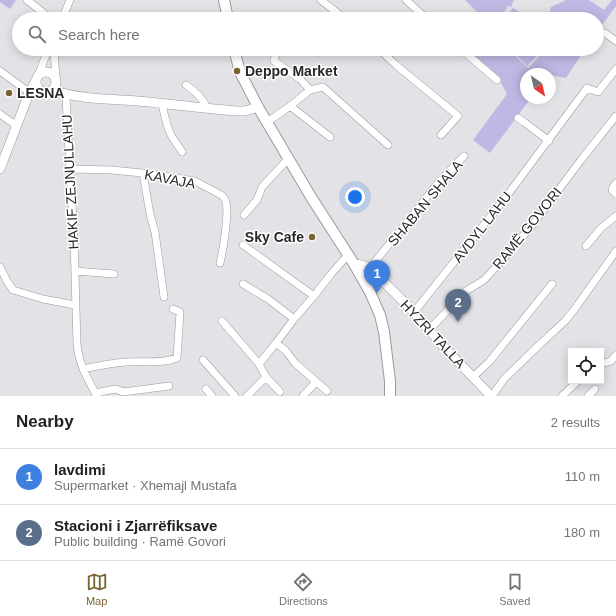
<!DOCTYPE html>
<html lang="en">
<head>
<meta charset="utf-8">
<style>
  body { margin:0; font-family:Helvetica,sans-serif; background:#f6f6f6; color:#202124 }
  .controls { position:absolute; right:12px; bottom:12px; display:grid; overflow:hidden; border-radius:0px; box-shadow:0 2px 10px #0003 }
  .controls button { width:36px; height:36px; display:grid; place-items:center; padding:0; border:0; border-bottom:1px solid #e0e0e0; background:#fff; color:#202124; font:20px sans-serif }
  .compass { position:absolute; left:520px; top:68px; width:36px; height:36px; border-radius:50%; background:#fff; box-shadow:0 2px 10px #0003; rotate:146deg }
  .you { position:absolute; left:355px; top:197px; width:14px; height:14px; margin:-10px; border:3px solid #fff; border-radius:50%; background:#1a73e8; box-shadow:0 0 0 6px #1a73e833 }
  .badge { display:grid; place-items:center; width:26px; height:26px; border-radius:50%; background:#796333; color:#fff; font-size:13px; font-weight:700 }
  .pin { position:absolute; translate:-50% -33px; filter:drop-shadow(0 1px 2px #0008) }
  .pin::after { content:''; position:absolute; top:21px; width:14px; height:12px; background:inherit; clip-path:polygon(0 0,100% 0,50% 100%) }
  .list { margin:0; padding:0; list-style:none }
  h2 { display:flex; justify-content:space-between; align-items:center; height:52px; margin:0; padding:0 16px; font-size:17px }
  h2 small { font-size:13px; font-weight:400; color:#757577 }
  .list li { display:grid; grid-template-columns:26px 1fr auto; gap:12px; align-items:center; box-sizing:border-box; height:56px; padding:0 16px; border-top:1px solid #e0e0e0 }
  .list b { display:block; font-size:15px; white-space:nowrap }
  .list p { margin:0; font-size:13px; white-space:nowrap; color:#757577 }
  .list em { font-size:13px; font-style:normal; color:#757577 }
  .icon { flex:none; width:22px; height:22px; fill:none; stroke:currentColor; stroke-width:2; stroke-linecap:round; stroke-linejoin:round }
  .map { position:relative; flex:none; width:616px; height:396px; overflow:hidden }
  .search { position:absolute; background:#fff; box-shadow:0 2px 10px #0003; left:12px; right:12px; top:12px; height:44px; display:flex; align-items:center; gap:10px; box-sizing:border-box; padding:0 14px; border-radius:22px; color:#757577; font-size:15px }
  .sheet { height:164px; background:#fff }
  nav { display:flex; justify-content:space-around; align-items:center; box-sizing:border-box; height:56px; border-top:1px solid #e0e0e0; background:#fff; font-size:11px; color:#757577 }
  nav a { display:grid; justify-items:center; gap:2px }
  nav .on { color:#796333 }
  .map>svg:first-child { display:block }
  .green { fill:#c1b7e4 }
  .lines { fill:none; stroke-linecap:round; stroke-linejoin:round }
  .minor-casing { stroke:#9b9b9e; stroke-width:8 }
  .tertiary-casing { stroke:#9b9b9e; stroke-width:10 }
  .secondary-casing { stroke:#9b9b9e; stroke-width:12 }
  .minor { stroke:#fff; stroke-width:7 }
  .tertiary { stroke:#fff; stroke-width:9 }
  .secondary { stroke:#fff; stroke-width:10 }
  .poi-dot { fill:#796333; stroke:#fff; stroke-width:1.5 }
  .labels { text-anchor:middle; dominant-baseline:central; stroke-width:3; stroke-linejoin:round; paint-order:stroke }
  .poi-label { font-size:14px; font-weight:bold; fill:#282829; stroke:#fff; text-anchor:start }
  .street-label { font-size:14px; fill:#282829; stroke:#fff }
</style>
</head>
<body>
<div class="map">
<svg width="616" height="396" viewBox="0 0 616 396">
  <rect width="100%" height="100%" fill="#e3e2e6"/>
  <path class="green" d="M0,0H16L10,9L0,2Z
    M465,0H514L511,7L508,6L499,19H484Z
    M566,0H589L604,10L612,0H616V6L597,32V19H555L549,14L551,7Z
    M513,8L530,19H504Z
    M473,49H508L528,68L546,49H585L566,78L550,75V74H526V98H531L490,153L473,140L507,94L499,79L469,53Z
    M510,49H544L527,66Z"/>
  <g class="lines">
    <defs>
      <path id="minor" d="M27,0L51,19
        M321,0L345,19
        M406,0L427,19
        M62,19L70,0
        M605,33L616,41
        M54,49L56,80
        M280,49L275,56L274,61L300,79L310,90
        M379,49L396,65L458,116L441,135
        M461,49L497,80
        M0,71L30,93
        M39,74L48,49
        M186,85C195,91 203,98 207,108
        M67,94L66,98L74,239L77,344C79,365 87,378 97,396
        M162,103C164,114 166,125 171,135C174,141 179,146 182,152
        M290,106L330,137
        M0,114L17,126
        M518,118L524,122L549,141
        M267,122L289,107L310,90L323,87L388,145
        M70,169L111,170L143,173L195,181L223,196C224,198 225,199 226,202C229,213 223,251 220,263
        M143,173L150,214L155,232L164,297
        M616,183L613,187L612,190L616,194
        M244,215L257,200L262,187L289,158
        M243,245L314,296
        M586,246L601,228L616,216
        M0,267L7,281L13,290L43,299L75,305
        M370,268L439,182L464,156
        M75,271L114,274
        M243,284L268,299L294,319
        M414,312L506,197L587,88L598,92L616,69
        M222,321L248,351L259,364L266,377L280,392
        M429,330L466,291L484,280L495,268L530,228L581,160L616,116
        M276,343L286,351L295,363L327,391
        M203,360L235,396
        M259,364L276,343L294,319L314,296L331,274L348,255
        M601,364L611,361L616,355
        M83,369C97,366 112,363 127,362C143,361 162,364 177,358L180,312L173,309
        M473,377L489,362L552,284
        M206,389L212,396
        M95,393L110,390L116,389L123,392L169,386
        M247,396L266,377
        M303,396L316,382
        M492,396L504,379L537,347L565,321L574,310L616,251
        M562,396L578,381
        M588,396L595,389"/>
      <path id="tertiary" d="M36 82a10 10 0 1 1 20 0a10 10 0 1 1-20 0Z
        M52,90C77,99 111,99 138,101C170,104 203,108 236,111H245L258,107
        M0,169L28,96L35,82
        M354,264L362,265L370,268L414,312L443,346L491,396"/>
      <path id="secondary" d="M224,0L228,19
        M234,49L240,72L258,107L311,197L354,264L370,292L380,315L384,332L390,381V396"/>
    </defs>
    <use href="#minor" class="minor-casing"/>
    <use href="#tertiary" class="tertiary-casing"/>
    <use href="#secondary" class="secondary-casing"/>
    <use href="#minor" class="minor"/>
    <use href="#tertiary" class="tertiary"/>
    <use href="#secondary" class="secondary"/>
  </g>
  <g class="poi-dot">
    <circle cx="237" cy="71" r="4"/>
    <circle cx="9" cy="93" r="4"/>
    <circle cx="312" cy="237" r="4"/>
  </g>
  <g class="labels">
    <g class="poi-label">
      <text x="245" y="71">Deppo Market</text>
      <text x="17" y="93">LESNA</text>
      <text x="304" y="237" text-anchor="end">Sky Cafe</text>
    </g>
    <g class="street-label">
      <text transform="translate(170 179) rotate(11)">KAVAJA</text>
      <text transform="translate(70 182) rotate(-93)">HAKIF ZEJNULLAHU</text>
      <text transform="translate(425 203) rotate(-50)">SHABAN SHALA</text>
      <text transform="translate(482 227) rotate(-52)">AVDYL LAHU</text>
      <text transform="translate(527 228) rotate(-51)">RAMË GOVORI</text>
      <text transform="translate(433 334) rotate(47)">HYZRI TALLA</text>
    </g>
  </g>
</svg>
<div class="controls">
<button><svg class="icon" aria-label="locate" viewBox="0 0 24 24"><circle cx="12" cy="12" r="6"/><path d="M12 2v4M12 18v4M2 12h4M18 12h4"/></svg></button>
</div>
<svg class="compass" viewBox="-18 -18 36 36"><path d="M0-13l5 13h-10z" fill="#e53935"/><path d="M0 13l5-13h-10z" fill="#757577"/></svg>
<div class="you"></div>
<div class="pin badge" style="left:377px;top:293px;background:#3f7fe0">1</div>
<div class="pin badge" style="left:458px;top:322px;background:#5c6f8a">2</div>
<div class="search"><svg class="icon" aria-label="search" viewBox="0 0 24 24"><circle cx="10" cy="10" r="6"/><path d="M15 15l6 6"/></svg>Search here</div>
</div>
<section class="sheet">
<h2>Nearby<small>2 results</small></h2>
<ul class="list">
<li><span class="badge" style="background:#3f7fe0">1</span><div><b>lavdimi</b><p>Supermarket · Xhemajl Mustafa</p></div><em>110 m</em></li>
<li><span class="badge" style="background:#5c6f8a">2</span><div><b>Stacioni i Zjarrëfiksave</b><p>Public building · Ramë Govori</p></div><em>180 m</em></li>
</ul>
</section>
<nav>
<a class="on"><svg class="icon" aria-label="map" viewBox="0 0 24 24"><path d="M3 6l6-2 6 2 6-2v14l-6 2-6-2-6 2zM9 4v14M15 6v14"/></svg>Map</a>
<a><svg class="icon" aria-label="directions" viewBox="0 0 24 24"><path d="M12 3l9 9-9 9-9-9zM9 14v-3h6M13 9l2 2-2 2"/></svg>Directions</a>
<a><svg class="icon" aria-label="saved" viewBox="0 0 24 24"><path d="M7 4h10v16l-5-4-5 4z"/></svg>Saved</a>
</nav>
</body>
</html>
